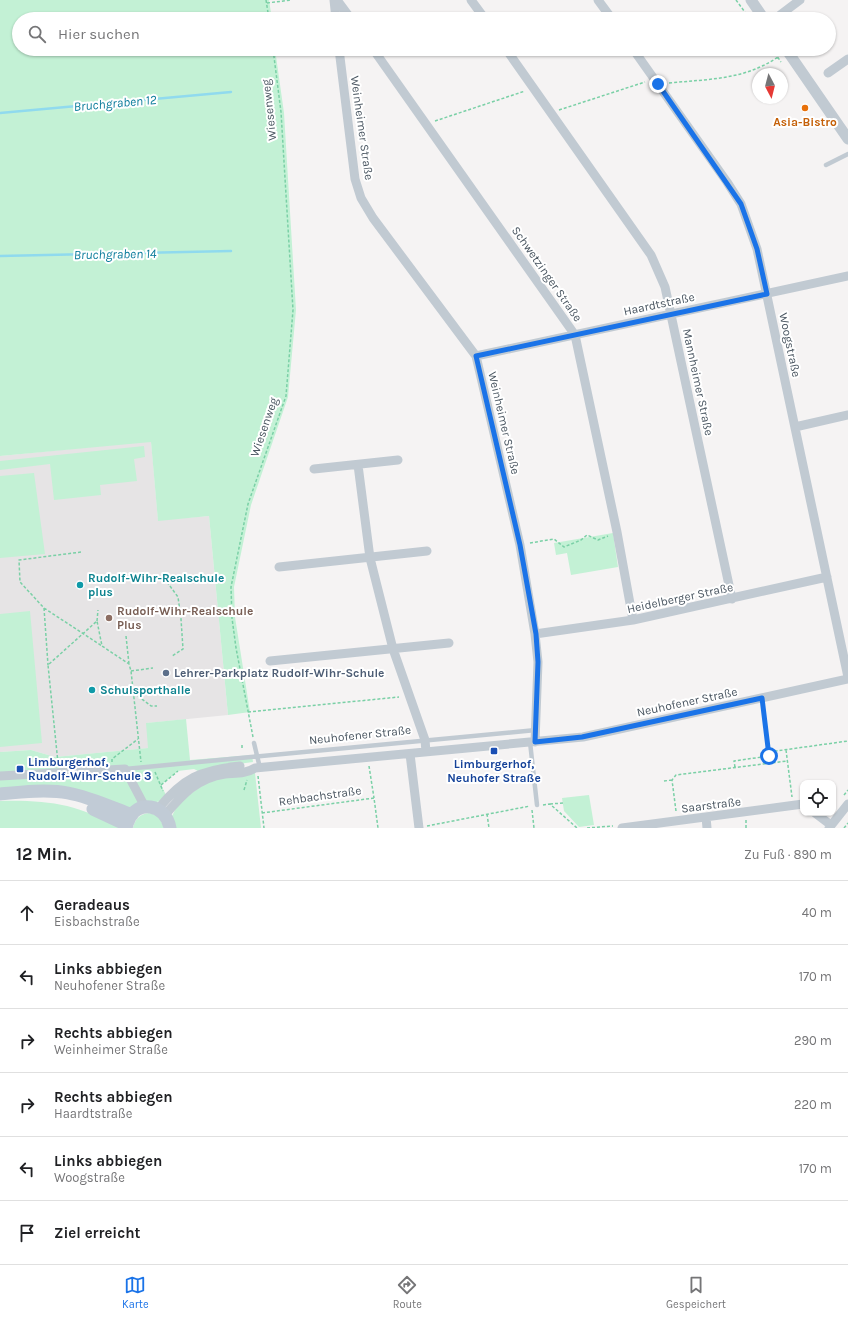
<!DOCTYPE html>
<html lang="de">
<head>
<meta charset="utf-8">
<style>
  body { margin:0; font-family:Karla,sans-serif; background:#f2f2f2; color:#202124 }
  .controls { position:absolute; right:12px; bottom:12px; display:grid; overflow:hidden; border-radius:8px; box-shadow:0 1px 3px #0004 }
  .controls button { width:36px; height:36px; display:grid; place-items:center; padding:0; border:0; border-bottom:1px solid #e0e0e0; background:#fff; color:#202124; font:20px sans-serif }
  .compass { position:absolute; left:752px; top:68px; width:36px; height:36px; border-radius:50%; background:#fff; box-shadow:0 1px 3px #0004; rotate:173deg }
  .stop { position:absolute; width:12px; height:12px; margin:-9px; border:3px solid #1a73e8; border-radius:50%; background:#fff }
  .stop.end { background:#1a73e8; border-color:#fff; box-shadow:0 1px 4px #0008 }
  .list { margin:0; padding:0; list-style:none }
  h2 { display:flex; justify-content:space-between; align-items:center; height:52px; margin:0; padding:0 16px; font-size:17px }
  h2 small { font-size:13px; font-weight:400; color:#757577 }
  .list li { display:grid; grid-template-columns:26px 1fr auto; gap:12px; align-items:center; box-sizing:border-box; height:64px; padding:0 16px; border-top:1px solid #e0e0e0 }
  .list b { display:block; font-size:15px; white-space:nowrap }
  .list p { margin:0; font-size:13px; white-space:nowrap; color:#757577 }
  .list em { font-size:13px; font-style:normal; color:#757577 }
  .icon { flex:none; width:22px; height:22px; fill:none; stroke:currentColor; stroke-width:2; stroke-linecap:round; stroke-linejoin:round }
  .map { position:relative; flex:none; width:848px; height:828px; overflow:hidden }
  .search { position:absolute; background:#fff; box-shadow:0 1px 3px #0004; left:12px; right:12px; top:12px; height:44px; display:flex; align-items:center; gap:10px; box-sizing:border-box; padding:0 14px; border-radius:22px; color:#757577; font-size:15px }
  .sheet { height:436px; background:#fff }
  nav { display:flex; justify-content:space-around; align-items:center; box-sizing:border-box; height:56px; border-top:1px solid #e0e0e0; background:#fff; font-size:11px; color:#757577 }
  nav a { display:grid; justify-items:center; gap:2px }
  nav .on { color:#1a73e8 }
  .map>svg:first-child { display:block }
  .education { fill:#e6e4e5 }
  .green { fill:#c3f1d5 }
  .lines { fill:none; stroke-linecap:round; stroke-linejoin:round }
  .stream { stroke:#90daee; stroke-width:2.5 }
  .path { stroke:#7ad0a6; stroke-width:1.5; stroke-dasharray:3 2; stroke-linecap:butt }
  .service { stroke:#c1cad2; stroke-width:4.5 }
  .minor { stroke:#c1cad2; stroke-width:9 }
  .tertiary { stroke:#c1cad2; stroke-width:11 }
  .secondary { stroke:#c1cbd6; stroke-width:13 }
  .route { stroke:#1a73e8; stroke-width:5 }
  .food-dot { fill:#e8710a; stroke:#fff; stroke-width:1.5 }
  .culture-dot { fill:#0f9aa8; stroke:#fff; stroke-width:1.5 }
  .education-dot { fill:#8d6e63; stroke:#fff; stroke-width:1.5 }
  .service-dot { fill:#5c6f8a; stroke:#fff; stroke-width:1.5 }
  .transit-dot { fill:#1a4fb4; stroke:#fff; stroke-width:1.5 }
  .labels { text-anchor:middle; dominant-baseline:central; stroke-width:4; stroke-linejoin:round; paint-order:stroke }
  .street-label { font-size:12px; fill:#4a5661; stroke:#fff }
  .food-label { font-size:12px; font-weight:bold; fill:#c56008; stroke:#fff }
  .culture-label { font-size:12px; font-weight:bold; fill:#0d838f; stroke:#fff; text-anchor:start }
  .education-label { font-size:12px; font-weight:bold; fill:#785e54; stroke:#fff; text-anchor:start }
  .service-label { font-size:12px; font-weight:bold; fill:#4e5e75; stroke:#fff; text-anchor:start }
  .transit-label { font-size:12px; font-weight:bold; fill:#164399; stroke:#fff; text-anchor:start }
  .water-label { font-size:13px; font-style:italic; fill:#0c7c9b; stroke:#fff }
</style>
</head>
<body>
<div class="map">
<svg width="848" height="828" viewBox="0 0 848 828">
  <rect width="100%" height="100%" fill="#f5f3f3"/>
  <path class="education" d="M151,441L158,520L209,516L228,715L147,723L149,748L55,757L31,750L0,752V456Z"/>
  <path class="green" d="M0,0H269L272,19H19V49H275L284,113L296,310L288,397L251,505L234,587L235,617L250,712L228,715L209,516L158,521L151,442L0,456Z
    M144,446L145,457L134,459L137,481L100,485L101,495L54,500L50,464L0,470V461Z
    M34,473L45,554L0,558V476Z
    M613,533L618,567L571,575L567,553L556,555L554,543Z
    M30,611L42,743L0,747V614Z
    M186,719L190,760L252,755L253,762L216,767L198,771L194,769L178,771L161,785L166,795L161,801L129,808L86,796L0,789V752L31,750L55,757L148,748L146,723Z
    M255,773L261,828H173L172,816L179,802L210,780Z
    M589,795L594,825L579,827L564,811L562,798Z
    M0,801C49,800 77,804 120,828H0Z
    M149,813L159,816L164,828H133C135,819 140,814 149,813Z"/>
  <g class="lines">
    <path class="stream" d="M0,113L231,92
      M0,256L231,251"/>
    <path class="path" d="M266,0L269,19
      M736,0L750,19
      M267,3L291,0
      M772,49L781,62
      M669,83C709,79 744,80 778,57
      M559,110L645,82
      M435,121L525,91
      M530,543L554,539L564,547L581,540L587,535L598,540L608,536
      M81,552L19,560L20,582L44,608L102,646
      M162,582H167L178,597L181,619L183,649L172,656
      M44,608L48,665
      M97,621L98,610
      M126,636L129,664
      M131,671L153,668
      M134,693L151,706H157
      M763,708L769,752L848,741
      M248,712L399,697
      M253,737L236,648L232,618L231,587L248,504L286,396L293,310L281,112L273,49
      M242,745V750
      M786,750L792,797
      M769,753L770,763
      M112,762V759L138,739
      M58,763L48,665L97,621L102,646L129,664L131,671L141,762
      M369,766L374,798
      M735,767L734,761L769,756
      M155,772L163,791
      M258,776L264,828
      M664,781L672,780
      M161,785L178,771
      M244,790L247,780
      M844,795L848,790
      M550,804L563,803
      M543,805L550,804L577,828
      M532,810L534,828
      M676,811L672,780L676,775L787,761
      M262,813L374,798L378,828
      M487,814L489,828
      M746,820V828
      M427,826L530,806
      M587,828L613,826
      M844,828L848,823"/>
    <path class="service" d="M826,165L848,154
      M530,742L537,805
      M254,743L260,768
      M125,769L536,730"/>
    <path class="minor" d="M334,0L336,19
      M337,0L351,19
      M471,0L485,19
      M598,0L612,19
      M780,15L800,0
      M339,49L355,179L361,198L373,218L476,356L520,545L535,634L538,662L535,742
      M373,49L575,335L617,532L633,620
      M506,49L651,255L665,287L732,599
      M633,49L727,182L741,204L757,249L848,677
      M828,73L848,59
      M476,356L848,276
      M795,427L848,415
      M358,465L370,558L393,649L425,740L426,752
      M314,469L398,460
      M279,567L427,551
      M535,634L633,620L827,577
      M270,661L449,643
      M410,754L419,828
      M0,776L125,769L145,807
      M158,809C183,778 201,770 240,766
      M815,813L831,825
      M165,815C182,795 197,778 225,774C235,773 246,774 255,768L583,737L848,679
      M706,817L707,828
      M622,828L803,804
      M829,828L848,804"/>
    <path class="tertiary" d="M751,0L764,19
      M786,49L848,139"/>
    <path class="secondary" d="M0,794C20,792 48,789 68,793C90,797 111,807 132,815
      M93,809L127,825
      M128,822C136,798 166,804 170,828"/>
  </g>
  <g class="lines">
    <path class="route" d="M658,84L741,204L757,249L767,294L476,356L520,545L536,634L538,662L535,742L582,737L762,698L769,756"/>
  </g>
  <circle class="food-dot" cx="805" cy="108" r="4"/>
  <g class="culture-dot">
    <circle cx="80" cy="585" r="4"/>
    <circle cx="92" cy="690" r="4"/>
  </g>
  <circle class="education-dot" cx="109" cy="618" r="4"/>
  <circle class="service-dot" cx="166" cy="673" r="4"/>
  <g class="transit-dot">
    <rect x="490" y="747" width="8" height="8" rx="2"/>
    <rect x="16" y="765" width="8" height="8" rx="2"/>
  </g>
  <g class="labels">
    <g class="street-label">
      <text transform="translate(269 110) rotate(-96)">Wiesenweg</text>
      <text transform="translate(362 128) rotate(82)">Weinheimer Straße</text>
      <text transform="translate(547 274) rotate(55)">Schwetzinger Straße</text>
      <text transform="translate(659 304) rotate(-12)">Haardtstraße</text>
      <text transform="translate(790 345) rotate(78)">Woogstraße</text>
      <text transform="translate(698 382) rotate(78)">Mannheimer Straße</text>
      <text transform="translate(504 423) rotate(77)">Weinheimer Straße</text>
      <text transform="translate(264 427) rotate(-71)">Wiesenweg</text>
      <text transform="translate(680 598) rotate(-12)">Heidelberger Straße</text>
      <text transform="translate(687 702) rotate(-12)">Neuhofener Straße</text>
      <text transform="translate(360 735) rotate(-6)">Neuhofener Straße</text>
      <text transform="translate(320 796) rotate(-8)">Rehbachstraße</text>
      <text transform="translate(711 805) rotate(-7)">Saarstraße</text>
    </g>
    <g class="food-label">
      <text x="805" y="122">Asia-Bistro</text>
    </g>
    <g class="culture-label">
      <text x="88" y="578">Rudolf-Wihr-Realschule<tspan x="88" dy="14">plus</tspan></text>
      <text x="100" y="690">Schulsporthalle</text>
    </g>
    <g class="education-label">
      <text x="117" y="611">Rudolf-Wihr-Realschule<tspan x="117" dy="14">Plus</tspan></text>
    </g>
    <g class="service-label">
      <text x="174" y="673">Lehrer-Parkplatz Rudolf-Wihr-Schule</text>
    </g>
    <g class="transit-label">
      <text x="28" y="762">Limburgerhof,<tspan x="28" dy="14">Rudolf-Wihr-Schule 3</tspan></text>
      <text x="494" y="764" text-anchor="middle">Limburgerhof,<tspan x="494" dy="14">Neuhofer Straße</tspan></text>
    </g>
    <g class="water-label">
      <text transform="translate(115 103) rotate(-5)">Bruchgraben 12</text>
      <text transform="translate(115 254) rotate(-1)">Bruchgraben 14</text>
    </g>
  </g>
</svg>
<div class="controls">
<button><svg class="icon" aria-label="locate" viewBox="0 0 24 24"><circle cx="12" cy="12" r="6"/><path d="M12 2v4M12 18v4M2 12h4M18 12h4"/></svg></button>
</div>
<svg class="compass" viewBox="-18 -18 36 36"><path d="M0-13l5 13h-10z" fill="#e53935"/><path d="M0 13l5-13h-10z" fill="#757577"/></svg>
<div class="stop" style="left:769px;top:756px"></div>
<div class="stop end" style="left:658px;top:84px"></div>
<div class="search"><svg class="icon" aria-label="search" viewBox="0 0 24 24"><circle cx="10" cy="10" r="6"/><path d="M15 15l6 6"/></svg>Hier suchen</div>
</div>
<section class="sheet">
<h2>12 Min.<small>Zu Fuß · 890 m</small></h2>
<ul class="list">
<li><svg class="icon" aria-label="ahead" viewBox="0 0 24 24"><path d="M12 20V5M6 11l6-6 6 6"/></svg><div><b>Geradeaus</b><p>Eisbachstraße</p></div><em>40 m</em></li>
<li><svg class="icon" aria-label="left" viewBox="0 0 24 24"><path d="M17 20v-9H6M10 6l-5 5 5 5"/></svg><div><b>Links abbiegen</b><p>Neuhofener Straße</p></div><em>170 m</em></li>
<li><svg class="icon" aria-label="right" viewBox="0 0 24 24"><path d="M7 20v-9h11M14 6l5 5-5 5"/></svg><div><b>Rechts abbiegen</b><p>Weinheimer Straße</p></div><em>290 m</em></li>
<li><svg class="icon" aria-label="right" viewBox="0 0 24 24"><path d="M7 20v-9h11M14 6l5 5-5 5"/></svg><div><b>Rechts abbiegen</b><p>Haardtstraße</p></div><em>220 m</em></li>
<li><svg class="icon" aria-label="left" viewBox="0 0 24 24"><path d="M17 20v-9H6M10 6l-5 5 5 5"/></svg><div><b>Links abbiegen</b><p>Woogstraße</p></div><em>170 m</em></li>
<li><svg class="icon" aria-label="arrive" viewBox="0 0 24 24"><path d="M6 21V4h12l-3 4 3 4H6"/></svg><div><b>Ziel erreicht</b></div></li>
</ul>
</section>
<nav>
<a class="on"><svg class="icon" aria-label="map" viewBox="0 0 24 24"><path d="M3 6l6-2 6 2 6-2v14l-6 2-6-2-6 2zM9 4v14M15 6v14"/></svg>Karte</a>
<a><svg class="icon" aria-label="directions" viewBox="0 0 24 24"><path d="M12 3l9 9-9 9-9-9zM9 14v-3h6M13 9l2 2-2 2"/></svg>Route</a>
<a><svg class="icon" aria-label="saved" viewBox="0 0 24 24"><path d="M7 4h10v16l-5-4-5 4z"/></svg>Gespeichert</a>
</nav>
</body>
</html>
